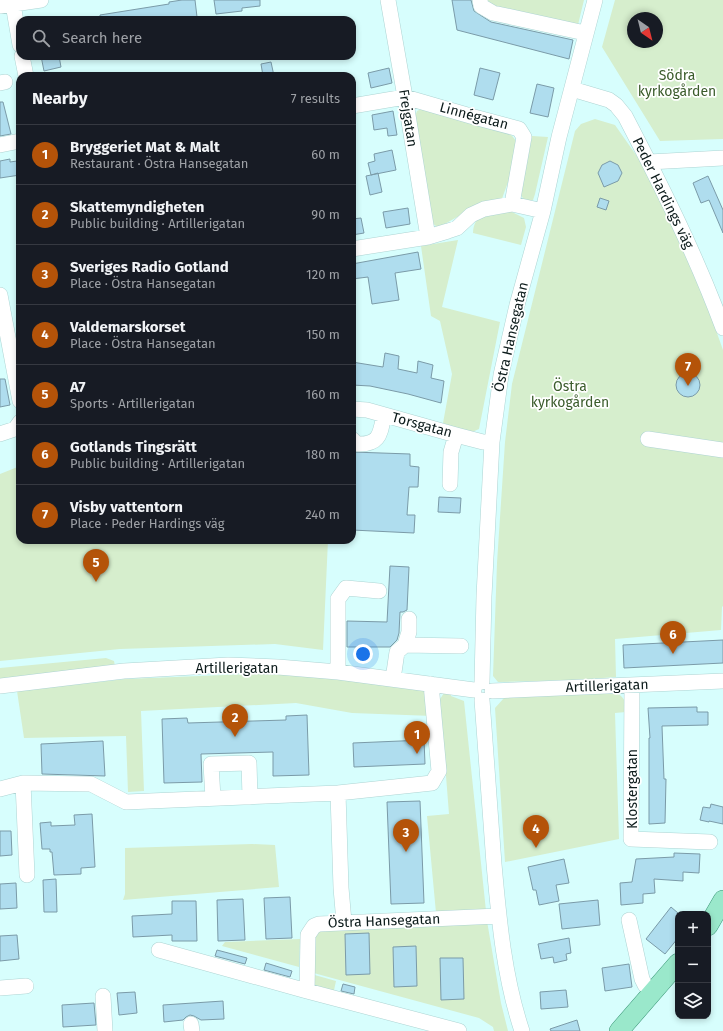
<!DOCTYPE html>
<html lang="en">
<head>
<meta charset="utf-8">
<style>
  body { margin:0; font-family:"Fira Sans",sans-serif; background:#20242c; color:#f1f3f6 }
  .controls { position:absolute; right:12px; bottom:12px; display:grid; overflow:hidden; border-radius:8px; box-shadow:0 2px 6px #0003 }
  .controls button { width:36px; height:36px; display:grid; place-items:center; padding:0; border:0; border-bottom:1px solid #363941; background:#171b24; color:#f1f3f6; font:20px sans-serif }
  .compass { position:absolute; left:627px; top:12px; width:36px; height:36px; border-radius:50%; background:#171b24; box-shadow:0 2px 6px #0003; rotate:145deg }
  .you { position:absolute; left:363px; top:654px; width:14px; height:14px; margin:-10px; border:3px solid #fff; border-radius:50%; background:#1a73e8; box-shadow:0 0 0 6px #1a73e833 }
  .badge { display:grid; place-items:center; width:26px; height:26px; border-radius:50%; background:#b45309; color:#fff; font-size:13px; font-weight:700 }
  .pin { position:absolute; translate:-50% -33px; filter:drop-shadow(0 1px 2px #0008) }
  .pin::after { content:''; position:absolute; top:21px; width:14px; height:12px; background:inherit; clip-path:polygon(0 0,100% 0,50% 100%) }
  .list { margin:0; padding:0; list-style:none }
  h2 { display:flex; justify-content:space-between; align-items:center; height:52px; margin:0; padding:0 16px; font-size:17px }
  h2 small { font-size:13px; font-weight:400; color:#9ea1a6 }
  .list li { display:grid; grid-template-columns:26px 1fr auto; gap:12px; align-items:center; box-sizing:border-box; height:60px; padding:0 16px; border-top:1px solid #363941 }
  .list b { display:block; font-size:15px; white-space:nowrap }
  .list p { margin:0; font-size:13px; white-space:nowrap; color:#9ea1a6 }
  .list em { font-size:13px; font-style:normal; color:#9ea1a6 }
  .icon { flex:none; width:22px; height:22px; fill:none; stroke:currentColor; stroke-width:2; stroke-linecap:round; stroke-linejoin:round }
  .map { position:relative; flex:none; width:723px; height:1031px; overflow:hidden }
  .search { position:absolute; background:#171b24; box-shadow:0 2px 6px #0003; left:16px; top:16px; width:340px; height:44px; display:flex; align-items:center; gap:10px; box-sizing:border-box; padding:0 14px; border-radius:12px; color:#9ea1a6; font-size:15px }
  .panel { position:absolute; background:#171b24; box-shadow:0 2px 6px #0003; left:16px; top:72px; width:340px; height:472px; border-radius:12px }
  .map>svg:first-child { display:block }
  .green { fill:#d6eecd; fill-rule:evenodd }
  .building { fill:#afddee; stroke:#7b9ba8 }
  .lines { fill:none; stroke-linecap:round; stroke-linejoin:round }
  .minor-casing { stroke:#aed4d3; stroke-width:16 }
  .major-casing { stroke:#3c9677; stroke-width:20 }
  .minor { stroke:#fff; stroke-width:15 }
  .major { stroke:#9ae8cb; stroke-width:19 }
  .labels { text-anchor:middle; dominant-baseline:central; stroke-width:3.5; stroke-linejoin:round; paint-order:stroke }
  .park-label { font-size:14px; fill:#3b5c2c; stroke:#fff }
  .street-label { font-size:14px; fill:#0c1b1b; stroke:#fff }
</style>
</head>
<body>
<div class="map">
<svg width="723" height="1031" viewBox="0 0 723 1031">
  <rect width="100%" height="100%" fill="#d7fefd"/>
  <path class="green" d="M487,0H584L577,29L500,11Z
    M615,0H723V139L660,141L602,47ZM633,18H657V42H633Z
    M423,108L505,131C509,134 514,136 516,142C520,153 506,187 502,199L484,202L441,226H436L429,221L413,122L417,111Z
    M595,119L615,125L641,162L651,179L701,288L723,350V606L722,607L721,630L615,639L616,677L576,680L498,682L493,676L497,563L505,442L512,384L575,131L581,124Z
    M532,136L548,137L535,194L533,200L529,201L524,200L521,195Z
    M512,212L524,218L526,227L521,245L473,233C474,210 494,212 512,212Z
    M458,240L442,307L500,322L479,429L470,433L443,423L452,374L440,321L431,316L421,246Z
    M20,466V540H328L323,650L275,644L211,646L120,649L0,661V474Z
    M106,658L114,661L115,666L0,679V668Z
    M277,673L431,690L433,716L352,713L296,703L141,711L144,791L128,792L126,736L24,738L17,691L125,679Z
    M451,691V696L464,701L486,911L436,913L427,816L449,814L440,699L444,693Z
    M615,692C624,697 627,702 626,712L615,713L619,839L505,862L495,708L504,698Z
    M252,844L275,845L279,887L123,900L125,894V848Z
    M487,921L501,1003L508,1031H494L493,1027L479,1018L310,972L316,930Z
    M300,939L299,967L222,946L225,942Z
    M311,974L336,981L333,995L310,988Z"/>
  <path class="building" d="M182,0H195L197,17L178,20H100V15L169,4V2Z
    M214,0H260V6L242,8V11L216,14Z
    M452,0H471L474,11L491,22L573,40L569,59L457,30Z
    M41,56H59L61,67L44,71Z
    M271,62L274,76H263L261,64Z
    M389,68L392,83L371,88L368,73Z
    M480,68L500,73L493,100L474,95Z
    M537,84L554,88L548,117L530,113Z
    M0,102H3L11,134L0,136Z
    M393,111L397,135L388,136L387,128L374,130L372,115Z
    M392,150L396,170L371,175L378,173L382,192L370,195L366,176L371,175L368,163L375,161L374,154Z
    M10,159V162L17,161L20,175L0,178V161Z
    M610,161L618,165L622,173L618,181L604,187L598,173L602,165Z
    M708,176L723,210V233L709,200L701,203L693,183Z
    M600,198L609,201L606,210L597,207Z
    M408,208L410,224L386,228L383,212Z
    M361,218L364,233L352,235V219Z
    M418,252L421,269L395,273L399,300L372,304L368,277L352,279V264Z
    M385,353L399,356L398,369L417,373L418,361L433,365L431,378L444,381L441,403L408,394L370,386L352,385V362L383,367Z
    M676 385a12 12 0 1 1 24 0a12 12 0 1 1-24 0Z
    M0,379H5L10,405L0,407Z
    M352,452L410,454V466L419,467L418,487H409L407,515H415L414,533L352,530Z
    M439,497L461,498L460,513L438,512Z
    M390,566L409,567L407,610L403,612H400L399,633L397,640L390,647H347V621L387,622Z
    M723,640V663L624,668L623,645Z
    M697,707V712H708V725L662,726L664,779H666L665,823L649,824V738H650L648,708Z
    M307,715L309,775L273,776V752L201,754L202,782L164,783L162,719L187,718L188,723L286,720V716Z
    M424,740L425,764L354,767L353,743Z
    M103,741L105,776L42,774L41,744Z
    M420,801L424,903L391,904L387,802Z
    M711,804L723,807V824L709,821V822L700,820L703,807L710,808Z
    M92,814L95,867L81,868V874L54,875L52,852H50V849H42L40,823L51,822V826L75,825L74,815Z
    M0,831H11L12,855L0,856Z
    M674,853L700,854L699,873L683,872V881L654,879L655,893L643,894V903L621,905L620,883L632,882L636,859L674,857Z
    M564,859L569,883L556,885L559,901L539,905L536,890H533L528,867Z
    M56,879L57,912H44L43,880Z
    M16,883L17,908L0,909V884Z
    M290,897L292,938L266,939L264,898Z
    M243,899L245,940L218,941L217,900Z
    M598,900L600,925L562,929L559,904Z
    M172,901H196L197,941H172V935L133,937L132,916L172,914Z
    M671,907L678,913V938L665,954L646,939Z
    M369,933L370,974L346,975L345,934Z
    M17,935L19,959L0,961V936Z
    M569,938L571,953L566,954L567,960L554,963L553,957L541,959L538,944Z
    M416,946L417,986L394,987L393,947Z
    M217,950L247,958L245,964L215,956Z
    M440,958H463L464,999L441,1000Z
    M266,963L292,971L290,977L264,970Z
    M629,964L632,987L605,991L602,968Z
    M343,984L355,987L354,994L341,991Z
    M566,990L568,1007L541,1009L540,992Z
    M135,992L137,1013L119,1015L117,993Z
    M223,1001L224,1019L201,1020L194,1016L190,1015L186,1017L183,1020L164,1022L163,1005Z
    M94,1003L96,1025L63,1027L62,1005Z
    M577,1020L580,1031H551L550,1029Z"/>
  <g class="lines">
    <defs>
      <path id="minor" d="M388,0L405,97L428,237
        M480,0L481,6L493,13L585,33
        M13,4L20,45
        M0,6L41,0
        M22,56L26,76
        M0,83L5,82
        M572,89L609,100L616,105L625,116C661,185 696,255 723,328
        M352,106L405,97L474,117L519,129L524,137L512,204
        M0,145L20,141
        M649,162L723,158
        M352,249L428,237L448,231L457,228L471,215L484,209L512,204L543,211
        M0,295L20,401
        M352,409L367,410L456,435L483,442H492
        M0,434L15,429L20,422
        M352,439L357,444C380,445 380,434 384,415
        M648,439L723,450
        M450,484L451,452L456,435
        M405,645L409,632V619
        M338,672V599L346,588L379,591
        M393,679L397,652L405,645L461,646
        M482,682L484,596L492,442L501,375L517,305L543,211L559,137L595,0
        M632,685L631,839L710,842
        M0,686L124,671L228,665L278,667L338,672L474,690
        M492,691L723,681
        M482,700C486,755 490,809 494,864C499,920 504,977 522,1031
        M23,783L27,875
        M0,789L23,783L91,784L126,802L338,793L432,783L439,771L431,684
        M338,793L341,888L344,922
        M213,798L211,764L249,763L250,797
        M629,920L642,979L645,985L653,992
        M159,950L307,991
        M0,988L26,986
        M103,996L105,1031
        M191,1024L192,1031
        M459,1031L307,991L308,935L314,926L319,924L498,916"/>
      <path id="major" d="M708,926L723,900
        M619,1031L678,963"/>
    </defs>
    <use href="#minor" class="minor-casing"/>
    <use href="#major" class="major-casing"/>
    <use href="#minor" class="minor"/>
    <use href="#major" class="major"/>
  </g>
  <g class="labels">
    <g class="park-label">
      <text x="677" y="75">Södra<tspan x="677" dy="16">kyrkogården</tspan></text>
      <text x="570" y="386">Östra<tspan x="570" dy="16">kyrkogården</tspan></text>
    </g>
    <g class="street-label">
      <text transform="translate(474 116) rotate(15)">Linnégatan</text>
      <text transform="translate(408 118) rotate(81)">Frejgatan</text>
      <text transform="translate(663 193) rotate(64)">Peder Hardings väg</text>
      <text transform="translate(511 337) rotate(-77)">Östra Hansegatan</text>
      <text transform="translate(422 425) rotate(15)">Torsgatan</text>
      <text x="237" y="668">Artillerigatan</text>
      <text transform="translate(607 686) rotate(-2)">Artillerigatan</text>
      <text transform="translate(632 789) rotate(-90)">Klostergatan</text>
      <text transform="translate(384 921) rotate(-2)">Östra Hansegatan</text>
    </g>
  </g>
</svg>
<div class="controls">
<button>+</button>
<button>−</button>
<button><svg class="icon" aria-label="layers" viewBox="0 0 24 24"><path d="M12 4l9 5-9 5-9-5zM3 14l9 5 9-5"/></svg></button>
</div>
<svg class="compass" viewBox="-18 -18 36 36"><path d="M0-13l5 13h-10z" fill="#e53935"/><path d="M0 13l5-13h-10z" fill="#9ea1a6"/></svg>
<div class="you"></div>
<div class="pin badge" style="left:417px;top:754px">1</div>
<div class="pin badge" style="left:235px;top:737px">2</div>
<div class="pin badge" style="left:406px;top:852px">3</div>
<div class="pin badge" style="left:536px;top:848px">4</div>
<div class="pin badge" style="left:96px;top:582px">5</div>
<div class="pin badge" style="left:673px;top:654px">6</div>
<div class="pin badge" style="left:688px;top:386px">7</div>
<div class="search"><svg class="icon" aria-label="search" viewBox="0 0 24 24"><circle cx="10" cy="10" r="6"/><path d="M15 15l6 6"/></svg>Search here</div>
<section class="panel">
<h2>Nearby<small>7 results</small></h2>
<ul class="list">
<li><span class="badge">1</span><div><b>Bryggeriet Mat &amp; Malt</b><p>Restaurant · Östra Hansegatan</p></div><em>60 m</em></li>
<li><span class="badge">2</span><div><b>Skattemyndigheten</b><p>Public building · Artillerigatan</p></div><em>90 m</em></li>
<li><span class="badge">3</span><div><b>Sveriges Radio Gotland</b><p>Place · Östra Hansegatan</p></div><em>120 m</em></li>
<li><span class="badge">4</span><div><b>Valdemarskorset</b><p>Place · Östra Hansegatan</p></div><em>150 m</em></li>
<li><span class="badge">5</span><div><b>A7</b><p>Sports · Artillerigatan</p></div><em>160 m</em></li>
<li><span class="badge">6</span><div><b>Gotlands Tingsrätt</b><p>Public building · Artillerigatan</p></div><em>180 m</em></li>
<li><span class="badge">7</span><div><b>Visby vattentorn</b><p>Place · Peder Hardings väg</p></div><em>240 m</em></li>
</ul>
</section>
</div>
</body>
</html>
